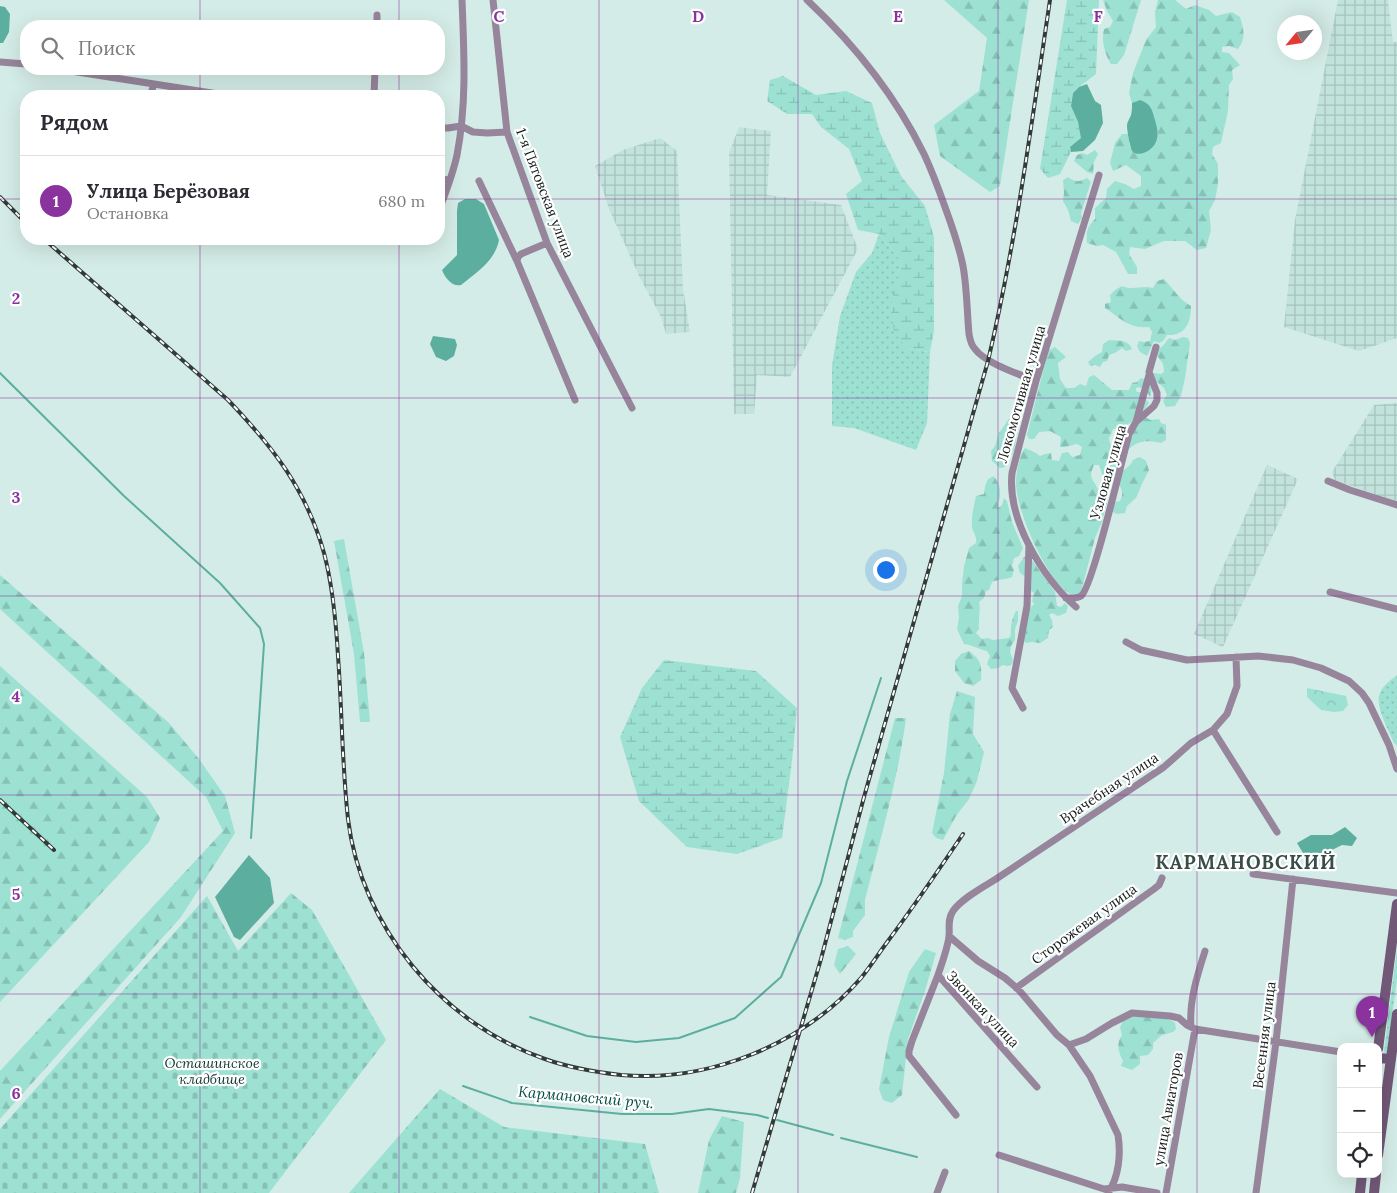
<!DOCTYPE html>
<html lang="ru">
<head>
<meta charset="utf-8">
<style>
  body { margin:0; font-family:Lora,serif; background:#f2f2f3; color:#2b2b33 }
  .controls { position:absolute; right:15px; bottom:15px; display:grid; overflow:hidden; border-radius:10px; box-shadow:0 5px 20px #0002 }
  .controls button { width:45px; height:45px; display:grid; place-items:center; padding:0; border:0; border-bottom:1px solid #e1e1e2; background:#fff; color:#2b2b33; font:25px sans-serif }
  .compass { position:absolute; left:1277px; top:15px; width:45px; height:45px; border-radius:50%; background:#fff; box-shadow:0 5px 20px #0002; rotate:241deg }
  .you { position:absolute; left:885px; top:569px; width:18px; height:18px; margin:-12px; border:4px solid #fff; border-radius:50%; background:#1a73e8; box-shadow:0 0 0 8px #1a73e833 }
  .badge { display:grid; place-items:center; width:32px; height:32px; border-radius:50%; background:#8a339f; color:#fff; font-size:16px; font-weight:700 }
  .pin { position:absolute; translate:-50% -41px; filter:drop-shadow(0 1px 2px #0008) }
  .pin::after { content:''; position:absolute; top:26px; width:18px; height:15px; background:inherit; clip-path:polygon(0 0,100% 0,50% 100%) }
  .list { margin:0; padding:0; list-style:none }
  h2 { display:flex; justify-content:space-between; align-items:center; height:65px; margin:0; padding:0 20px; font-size:21px }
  h2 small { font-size:16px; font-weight:400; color:#7c7c81 }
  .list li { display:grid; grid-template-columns:32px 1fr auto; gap:15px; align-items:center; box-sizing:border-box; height:90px; padding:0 20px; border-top:1px solid #e1e1e2 }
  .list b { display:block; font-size:19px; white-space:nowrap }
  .list p { margin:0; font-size:16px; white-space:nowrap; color:#7c7c81 }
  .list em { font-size:16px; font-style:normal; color:#7c7c81 }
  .icon { flex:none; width:28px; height:28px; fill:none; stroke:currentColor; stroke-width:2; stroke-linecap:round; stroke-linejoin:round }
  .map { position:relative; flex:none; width:1397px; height:1193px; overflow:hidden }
  .search { position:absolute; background:#fff; box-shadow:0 5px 20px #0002; left:20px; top:20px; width:425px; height:55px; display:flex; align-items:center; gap:12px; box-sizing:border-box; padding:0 18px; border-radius:20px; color:#7c7c81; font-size:19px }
  .panel { position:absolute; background:#fff; box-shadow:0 5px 20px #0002; left:20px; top:90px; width:425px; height:155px; border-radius:20px }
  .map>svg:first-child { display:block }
  .industrial { fill:url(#industrial-grid) }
  .grass { fill:url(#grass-dots) }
  .forest { fill:url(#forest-firs) }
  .wetland { fill:url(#wetland-marsh) }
  .cemetery { fill:url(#cemetery-stones) }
  .park { fill:url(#park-crowns) }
  .water { fill:#5caf9f }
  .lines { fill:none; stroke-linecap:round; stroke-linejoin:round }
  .stream { stroke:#5caf9f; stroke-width:2 }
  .minor { stroke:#97859b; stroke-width:7 }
  .secondary { stroke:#715877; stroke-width:10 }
  .rail-casing { stroke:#313c39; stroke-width:4 }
  .rail { stroke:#fff; stroke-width:2; stroke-dasharray:5.5; stroke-linecap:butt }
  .grid { fill:none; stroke:#8a339f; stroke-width:1; stroke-opacity:0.55 }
  .labels { text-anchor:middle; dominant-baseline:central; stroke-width:4.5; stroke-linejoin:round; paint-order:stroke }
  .street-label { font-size:14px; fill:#151e1c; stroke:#fff }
  .park-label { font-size:14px; font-style:italic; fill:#0f3730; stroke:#fff }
  .water-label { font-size:15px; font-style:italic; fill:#004c42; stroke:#fff }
  .district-label { font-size:19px; font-weight:bold; letter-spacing:1px; fill:#384d48; stroke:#fff }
  .grid-label { font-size:16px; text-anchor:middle; font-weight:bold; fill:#8a339f; stroke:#fff; stroke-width:4.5; stroke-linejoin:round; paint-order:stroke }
</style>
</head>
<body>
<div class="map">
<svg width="1397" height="1193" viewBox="0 0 1397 1193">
  <defs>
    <pattern id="industrial-grid" width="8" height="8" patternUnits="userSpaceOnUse" patternTransform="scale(1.25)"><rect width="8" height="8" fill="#c2e3dc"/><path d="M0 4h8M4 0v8" fill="none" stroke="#a6c2bc"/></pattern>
    <pattern id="grass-dots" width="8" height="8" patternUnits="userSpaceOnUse" patternTransform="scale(1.25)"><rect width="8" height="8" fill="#9de1d3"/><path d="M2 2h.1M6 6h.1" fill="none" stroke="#86c1b5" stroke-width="1.8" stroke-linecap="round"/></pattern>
    <pattern id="forest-firs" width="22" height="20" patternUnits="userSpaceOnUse" patternTransform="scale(1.25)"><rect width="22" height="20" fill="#9de1d3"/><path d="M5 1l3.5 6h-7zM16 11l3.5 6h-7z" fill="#86c1b5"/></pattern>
    <pattern id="wetland-marsh" width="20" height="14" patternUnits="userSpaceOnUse" patternTransform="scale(1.25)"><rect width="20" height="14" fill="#9de1d3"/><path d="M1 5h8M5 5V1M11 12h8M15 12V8" fill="none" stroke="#86c1b5"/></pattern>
    <pattern id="cemetery-stones" width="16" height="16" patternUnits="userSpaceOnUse" patternTransform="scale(1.25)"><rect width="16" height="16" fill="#9de1d3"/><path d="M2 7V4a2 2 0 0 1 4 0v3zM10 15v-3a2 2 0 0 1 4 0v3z" fill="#86c1b5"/></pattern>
    <pattern id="park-crowns" width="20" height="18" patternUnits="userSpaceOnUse" patternTransform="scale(1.25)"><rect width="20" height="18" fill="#9de1d3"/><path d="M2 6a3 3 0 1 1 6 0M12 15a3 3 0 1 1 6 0" fill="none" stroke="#86c1b5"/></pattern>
  </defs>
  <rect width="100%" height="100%" fill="#d4ece7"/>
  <path class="industrial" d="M1338,0H1388L1393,42H1397V338L1359,351L1284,327L1295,220Z
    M739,127L771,131L767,195L841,205L858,249L790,377L757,375L754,414H734L729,153Z
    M660,138L677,151L683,289L690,332L666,334L661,317L639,276L609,209L595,166L623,150Z
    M1397,403V501L1389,499L1335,480L1332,472L1374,405Z
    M1267,465L1298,479L1223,647L1194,634Z"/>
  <path class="grass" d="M879,234L902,262L896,278L907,349L930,352L927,423L916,450L854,428L832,426V366L840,316L856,272L872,253Z
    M1397,675V746L1394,743C1389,731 1374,705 1380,693C1383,685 1391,680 1397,675Z
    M1397,948V980L1387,1052L1385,1054L1384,1050Z"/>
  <path class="forest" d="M944,0H1029L1000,186L990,192L940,156L934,125L979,91L987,38Z
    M1103,0H1141L1124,55L1117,64H1111C1105,55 1101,40 1104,29L1110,27L1113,21L1107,11Z
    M1158,0H1175L1186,9L1195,5L1209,10L1216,16L1232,12L1240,17C1244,29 1246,39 1238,49L1229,46L1222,47V52L1229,53L1240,65L1232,70L1233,79L1229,85L1228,111L1221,143L1213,147L1212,154L1218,164V184L1215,200L1209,211L1211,230L1206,248L1197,250L1185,241H1164L1145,249L1130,247L1129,254L1137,267V274H1128L1116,252L1103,245L1097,246L1087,243C1086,232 1087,227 1095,219V208L1106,198L1107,189L1115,181L1125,184L1134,189L1141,186V176L1126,165L1113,171L1110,163L1115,143L1122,134H1128L1130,148L1156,144C1162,126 1150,114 1140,100L1132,103L1129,93L1133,73L1146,40L1156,27L1155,12Z
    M1095,150L1098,154L1094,162L1093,174L1087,172L1074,161L1077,155L1083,153L1087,155Z
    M1068,177C1074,182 1080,182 1087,178L1091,182L1081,213L1082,218L1078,224L1071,221L1068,210L1063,201L1064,193L1063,180Z
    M1164,279C1173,289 1180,300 1191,306C1191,322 1186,336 1167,335L1163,341L1159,343L1154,341L1147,356L1140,352L1137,346L1139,341L1144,342L1150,341L1152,332L1149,327C1128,329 1121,318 1105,308V304L1111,302L1110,295L1115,290L1122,286C1133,291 1141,285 1153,288L1157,281Z
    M1183,337L1188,338L1190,343L1185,378L1181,396L1175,406L1166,407L1163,401L1167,395L1164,388L1157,382L1153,383L1150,397C1147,391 1143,386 1136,388V390L1137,392H1141L1145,398L1149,403C1141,417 1129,427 1113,429L1111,435L1109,437C1109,446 1114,449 1121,453L1116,473L1110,481L1103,477L1099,465H1094C1087,481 1095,478 1099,493L1105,495L1108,498L1102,522L1095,538L1081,592L1077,595C1075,595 1071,594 1070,594C1046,580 1015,508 1016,481C1016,473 1020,454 1025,448L1036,453L1040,456L1045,454L1051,453L1052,460L1059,461L1062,453L1068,452L1072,457L1080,455L1082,447L1077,444C1070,445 1069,447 1060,447L1061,437L1050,431L1039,432L1034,439H1029L1027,435L1048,351L1055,347L1066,357L1058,363L1060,379L1066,388H1074L1080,384L1086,386L1089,377L1094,375L1112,390H1129L1132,383L1137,382L1141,378L1147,380L1153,373L1161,374L1164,372L1163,364L1156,354L1157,350C1163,347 1165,343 1169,338L1175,340Z
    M1109,340C1118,341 1128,339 1132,349L1126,351L1122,348L1115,353L1109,355L1107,361L1103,362L1100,367L1095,365L1090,366L1088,362L1095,356L1102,352L1103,344Z
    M1144,417L1151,420L1159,419L1161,423L1166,425V440L1161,443C1149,440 1138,440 1129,449L1128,448L1133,433Z
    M1015,419L1019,426L1014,450L1005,467L1000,468L992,461L991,451L995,446L999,433L1009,419Z
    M1140,457L1146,461L1149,470L1142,484L1136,498L1127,506L1125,513L1117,514L1113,512L1111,513V505L1116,502L1120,501C1123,495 1123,491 1119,485L1123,471L1131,464L1133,460Z
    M994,476C998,482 1001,488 1000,496C1000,500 997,503 998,508L1002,505L1004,498L1007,501L1012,522L1023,548L1019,556L1014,558L1012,566L1014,570L1012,577C1005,580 998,579 992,582L989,590L986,591L984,598L979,602C981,611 978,619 979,629L976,633L982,639L988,638L993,640L1009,638L1011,635C1010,626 1012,619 1016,611H1018V621L1015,629V640L1011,646L1010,652L1013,660L1012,664L1008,666L1003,665L998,668L991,669L987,664L990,656L987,651C979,649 972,645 964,644L957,629L959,619L958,606L962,596V584L964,566L969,548L976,543C977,536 973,533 972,527C971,516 974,506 976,496L984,494L985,486L988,479Z
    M344,539L364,653L370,722H360L354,654L334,541Z
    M1029,556L1055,592L1057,606L1061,607L1065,603L1068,606L1066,613L1058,616L1052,613L1049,615L1052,620L1053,627L1049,630L1048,638L1040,643L1032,642L1026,643L1022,640V631L1027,625L1026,613L1034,604L1032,601L1034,593L1028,589L1026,577L1020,573L1018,566L1024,557Z
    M0,575L169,723L199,759L225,796L235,833L181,917L0,1119V1071L223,831L206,797L0,609Z
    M969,651C981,660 982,665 981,680L973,686L964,683L955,671V661L961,654Z
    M0,666L147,797L160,818L149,842L0,1002Z
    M957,691L975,697L973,734L984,752L977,781L969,799L956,816L943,840L936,838L932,833L944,773L950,714Z
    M895,718H906C898,779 880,840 865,900V915L853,931V937L845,940L838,938Z
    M848,946L856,954L840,974L834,965L838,949Z
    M925,949L936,953L925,991L908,1039L902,1095L892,1103L883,1100L879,1089L889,1037L909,972Z
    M1133,1016L1168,1019L1175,1023L1176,1029L1173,1032L1162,1035L1153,1043V1049L1148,1055L1140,1056V1064L1132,1070L1121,1066L1123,1061C1118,1051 1116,1044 1122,1035L1120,1027L1124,1019Z
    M722,1116L744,1122L740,1178L736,1193H698L709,1140Z"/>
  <path class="wetland" d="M1067,0H1099L1096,74L1079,87L1073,93L1071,106L1078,122L1082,138L1070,147L1071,152L1060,174L1048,178L1040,169Z
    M783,76L816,95L846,91L872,103L880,133L901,176L925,206L934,237V331L930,352L907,349L894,332L891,307L896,278L902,262L879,234L858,230L846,194L862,181L849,149L821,127L812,114H787L767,101L770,80Z
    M664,660L756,671L797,708L792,761L782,838L737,854L687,847L639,801L620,737L642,688Z"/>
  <path class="cemetery" d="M291,893L312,910L386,1040L269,1193H0V1129L207,896L238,951Z
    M440,1089L504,1127L645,1144L659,1193H349Z"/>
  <path class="park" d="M1307,688L1346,696L1348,705L1343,711L1334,712L1321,710L1307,697Z"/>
  <path class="water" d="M0,6L5,7L10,14L9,32L3,43H0Z
    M1087,84L1095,101L1101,105L1103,123L1095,140L1083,151L1071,152L1070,147L1081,138L1078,122L1071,106L1073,93L1079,87Z
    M1140,100C1149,103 1152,108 1154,117C1156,123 1159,133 1157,139C1156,148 1141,158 1133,152C1130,149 1127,130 1127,126C1127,122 1130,118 1131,115C1132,111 1132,107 1132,103Z
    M465,199H476L484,204L499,240C495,261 477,272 461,285C452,287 445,278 442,270L457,255V211L458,203Z
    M433,336L455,339L457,345L454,356L446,361L436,357L430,344Z
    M1345,827L1357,838L1352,846L1342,845L1332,850L1330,857L1303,853L1297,843L1311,835H1332Z
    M249,855L270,878L274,903L240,940L234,937L215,897Z"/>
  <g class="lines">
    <path class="stream" d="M0,373L124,496L220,583L260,628L264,644L251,838
      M530,1017L587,1036L636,1042L679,1038L735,1018L781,977L821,883L847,781L881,678
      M463,1086L512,1103L622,1114H672L709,1109L757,1115L768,1118
      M777,1120L833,1135
      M841,1138L917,1157"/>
    <path class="minor" d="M493,0L507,132L547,243L632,408
      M807,0C854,44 895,95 924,154C932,171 939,190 945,207C952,226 959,246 963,266C967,288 967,312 969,334C970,340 971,345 975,349C985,363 1019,374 1036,381
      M377,26V15
      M0,62L26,64
      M58,69L231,96
      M150,96L154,84
      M374,96L375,69
      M439,128H448L461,126L473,132L487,133L507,132
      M439,179L450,180
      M479,181L517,261
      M439,210C446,192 453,174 457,155C467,103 464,52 462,0
      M547,243L521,254L518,257L517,261L575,400
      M1136,422L1149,375
      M1328,481L1350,490L1397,505
      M1330,592L1397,609
      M1066,598C1071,598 1077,599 1081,596C1092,589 1123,456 1129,434L1136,422L1154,406L1157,400V393L1149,372L1156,347
      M1076,607C1042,577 1007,519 1012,473L1036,381L1099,175
      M1126,642L1141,650L1187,660L1258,656L1293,660L1321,668L1349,681L1362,693L1369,703L1389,745L1397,769
      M1023,708L1012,688L1027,606L1029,545
      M1213,730L1277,832
      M1253,874L1397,893
      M949,936L978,961L1005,978L1018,989L1057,1035L1069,1045L1090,1076L1118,1135C1121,1154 1119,1177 1108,1193
      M938,975C942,963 947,950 949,937C950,928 947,920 953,911C961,899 983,887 996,879L1164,767L1191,743L1213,730L1227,714L1237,686L1236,657
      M1016,988L1154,889L1159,885L1162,878
      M1191,1027C1189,1001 1197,976 1205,951
      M1069,1045L1086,1039L1112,1023L1132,1013L1170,1016L1179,1018L1187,1025L1195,1029L1341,1052
      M956,1115L909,1056V1051L912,1041L938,975L1037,1087
      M999,1155L1104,1189L1122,1187L1157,1193
      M937,1193L945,1172
      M1166,1193L1195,1029
      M1256,1193L1276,1042L1293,879"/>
    <path class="secondary" d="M1378,1049L1397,904
      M1378,1058L1391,1059
      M1378,1155L1397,1014
      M1360,1193L1362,1174
      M1374,1193L1376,1174"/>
    <defs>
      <path id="rail" d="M0,197L26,223
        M44,239L228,400C273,447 306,489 324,553C333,587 336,621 338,656C342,710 342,765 348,819C361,927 442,1024 545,1059C570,1068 595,1072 621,1075C708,1083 804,1044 861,978C870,967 879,953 888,941C914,906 938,871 963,834
        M0,800L54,850
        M752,1193L821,959L864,797L988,361C1016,242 1032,120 1050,0"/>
    </defs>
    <use href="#rail" class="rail-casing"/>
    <use href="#rail" class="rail"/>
  </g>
  <path class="grid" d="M200,0V26M399,0V26M599,0V1193M798,0V1193M998,0V1193M1197,0V1193M200,69V96M399,69V96M0,199H26M439,199H1397M200,239V1193M399,239V1193M0,398H1397M0,596H1397M0,795H1397M0,994H1397"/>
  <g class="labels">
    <g class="street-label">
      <text transform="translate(545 193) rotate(69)">1-я Пятовская улица</text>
      <text transform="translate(1021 394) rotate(-74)">Локомотивная улица</text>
      <text transform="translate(1108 472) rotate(-74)">Узловая улица</text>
      <text transform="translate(1109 788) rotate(-34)">Врачебная улица</text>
      <text transform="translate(1084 924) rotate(-36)">Сторожевая улица</text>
      <text transform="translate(983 1009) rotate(47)">Звонкая улица</text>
      <text transform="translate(1264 1035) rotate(-83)">Весенняя улица</text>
      <text transform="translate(1168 1109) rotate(-80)">улица Авиаторов</text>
    </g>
    <g class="park-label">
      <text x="212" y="1063">Осташинское<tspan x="212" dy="16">кладбище</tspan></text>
    </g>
    <g class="water-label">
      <text transform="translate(586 1097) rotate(5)">Кармановский руч.</text>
    </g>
    <g class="district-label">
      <text x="1246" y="862">КАРМАНОВСКИЙ</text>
    </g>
  </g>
  <g class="grid-label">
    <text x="499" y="22">C</text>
    <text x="698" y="22">D</text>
    <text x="898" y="22">E</text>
    <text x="1098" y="22">F</text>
    <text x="16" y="304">2</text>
    <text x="16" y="503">3</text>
    <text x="16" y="702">4</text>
    <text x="16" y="900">5</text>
    <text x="16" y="1099">6</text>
  </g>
</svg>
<div class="controls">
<button>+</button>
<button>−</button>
<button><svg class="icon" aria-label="locate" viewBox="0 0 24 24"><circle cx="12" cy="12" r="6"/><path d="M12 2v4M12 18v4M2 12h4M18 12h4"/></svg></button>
</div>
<svg class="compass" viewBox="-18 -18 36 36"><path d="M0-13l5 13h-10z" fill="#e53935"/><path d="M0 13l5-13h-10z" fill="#7c7c81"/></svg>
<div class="you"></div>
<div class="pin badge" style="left:1372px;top:1037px">1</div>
<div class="search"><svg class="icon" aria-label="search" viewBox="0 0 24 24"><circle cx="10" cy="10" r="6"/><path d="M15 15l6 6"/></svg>Поиск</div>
<section class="panel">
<h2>Рядом<small></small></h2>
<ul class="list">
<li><span class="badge">1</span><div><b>Улица Берёзовая</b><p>Остановка</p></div><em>680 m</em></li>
</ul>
</section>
</div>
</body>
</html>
